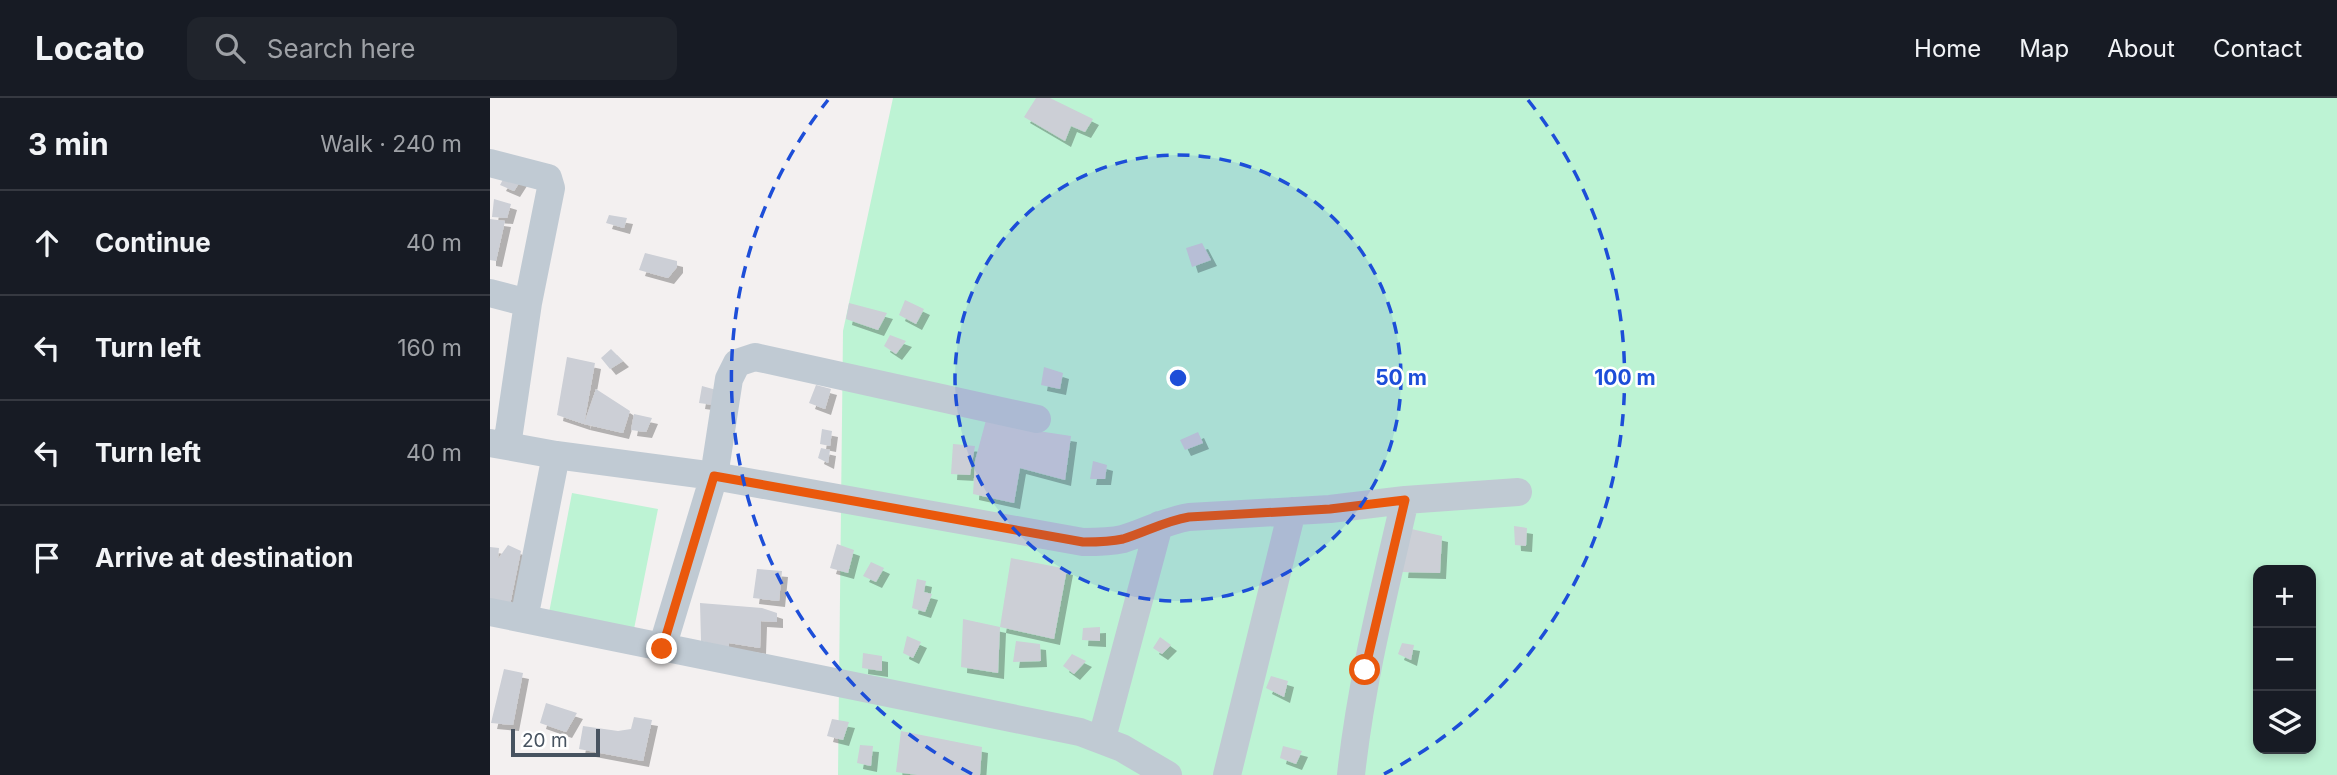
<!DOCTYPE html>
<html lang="en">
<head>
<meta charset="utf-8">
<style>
  body { margin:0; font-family:Inter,sans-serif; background:#20242c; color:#f1f3f6 }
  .controls { position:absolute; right:21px; bottom:21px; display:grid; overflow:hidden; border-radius:14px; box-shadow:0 4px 10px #0003 }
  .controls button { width:63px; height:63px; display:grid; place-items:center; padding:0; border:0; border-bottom:2px solid #363941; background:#171b24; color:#f1f3f6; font:35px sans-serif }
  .scale { position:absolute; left:21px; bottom:18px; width:89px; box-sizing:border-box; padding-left:7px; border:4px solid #475360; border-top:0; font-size:19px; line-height:24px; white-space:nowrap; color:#475360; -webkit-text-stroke:5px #fff; paint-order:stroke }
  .stop { position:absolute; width:21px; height:21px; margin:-16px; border:5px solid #ea580c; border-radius:50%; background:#fff }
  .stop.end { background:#ea580c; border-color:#fff; box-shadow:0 2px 7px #0008 }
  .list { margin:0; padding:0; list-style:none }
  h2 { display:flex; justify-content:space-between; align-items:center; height:91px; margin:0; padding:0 28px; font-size:30px }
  h2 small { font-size:23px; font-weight:400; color:#9ea1a6 }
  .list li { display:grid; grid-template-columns:46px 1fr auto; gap:21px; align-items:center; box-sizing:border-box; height:105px; padding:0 28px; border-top:2px solid #363941 }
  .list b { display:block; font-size:26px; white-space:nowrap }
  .list em { font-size:23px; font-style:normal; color:#9ea1a6 }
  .icon { flex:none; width:38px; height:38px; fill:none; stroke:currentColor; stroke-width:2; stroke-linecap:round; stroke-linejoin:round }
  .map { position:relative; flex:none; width:1847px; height:677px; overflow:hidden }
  header { display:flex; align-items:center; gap:42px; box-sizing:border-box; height:98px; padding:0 35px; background:#171b24; border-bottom:2px solid #363941 }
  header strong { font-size:33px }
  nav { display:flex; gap:38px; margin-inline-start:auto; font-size:24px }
  .search { width:490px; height:63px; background:#20242c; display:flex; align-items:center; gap:18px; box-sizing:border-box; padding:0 24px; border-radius:14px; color:#9ea1a6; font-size:26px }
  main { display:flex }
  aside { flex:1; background:#171b24 }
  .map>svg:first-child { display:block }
  .green { fill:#bdf3d4; fill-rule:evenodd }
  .building { fill:#cccfd6; filter:url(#shadow) }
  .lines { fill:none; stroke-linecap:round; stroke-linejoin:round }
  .street { stroke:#c0cad3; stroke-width:28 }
  .route { stroke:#ea580c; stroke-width:9 }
  .ring { fill:none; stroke:#1d4ed8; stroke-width:3.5; stroke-dasharray:12 9 }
  .centre { fill:#1d4ed8; stroke:#fff; stroke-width:3.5 }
  .ring-label { font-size:21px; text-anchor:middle; font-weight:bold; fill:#1d4ed8; stroke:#fff; stroke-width:5; stroke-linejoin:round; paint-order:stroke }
</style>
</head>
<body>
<header>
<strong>Locato</strong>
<div class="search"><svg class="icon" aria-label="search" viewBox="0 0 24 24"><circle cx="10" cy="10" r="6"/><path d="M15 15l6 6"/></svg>Search here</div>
<nav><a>Home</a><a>Map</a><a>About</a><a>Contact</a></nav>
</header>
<main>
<aside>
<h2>3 min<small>Walk · 240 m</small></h2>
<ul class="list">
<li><svg class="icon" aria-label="ahead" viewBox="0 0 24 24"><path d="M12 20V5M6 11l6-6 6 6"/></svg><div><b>Continue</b></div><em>40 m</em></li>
<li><svg class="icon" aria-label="left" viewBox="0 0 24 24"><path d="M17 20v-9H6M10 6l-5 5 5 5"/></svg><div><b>Turn left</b></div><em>160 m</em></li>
<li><svg class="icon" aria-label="left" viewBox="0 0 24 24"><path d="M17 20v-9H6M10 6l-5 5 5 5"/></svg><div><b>Turn left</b></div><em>40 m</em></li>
<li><svg class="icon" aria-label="arrive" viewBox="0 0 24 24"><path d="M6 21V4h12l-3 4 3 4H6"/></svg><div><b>Arrive at destination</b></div></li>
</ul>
</aside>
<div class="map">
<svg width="1847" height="677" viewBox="0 0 1847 677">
  <defs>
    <filter id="shadow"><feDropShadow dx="6" dy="6" stdDeviation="0" flood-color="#0004"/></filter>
  </defs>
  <rect width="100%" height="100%" fill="#f3f0f0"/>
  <path class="green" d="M403,0H1847V677H348L353,233ZM1768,472H1821V651H1768Z
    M82,395L168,411L143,536L58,520Z"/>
  <path class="building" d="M546,0H560L603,21L595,34L581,28L575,43L534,19Z
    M16,76L31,82L24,93L10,87Z
    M4,101L21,106L17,120L2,119Z
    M119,117L137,120L134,130L116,125Z
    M0,121L15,123L6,163L0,162Z
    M712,145L721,162L702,169L696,150Z
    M155,155L187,163V169L178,180L149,172Z
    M415,202L434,211L426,226L409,217Z
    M359,205L397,215L388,232L356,221Z
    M400,237L416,243L406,256L394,248Z
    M121,251L133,263L120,271L111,260Z
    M77,259L105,265L94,326L67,317Z
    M554,269L573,275L570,291L551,287Z
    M326,287L341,291L335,311L319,305Z
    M212,288L230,293L224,307L209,305Z
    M106,291L140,313L133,335L94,326Z
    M144,316L162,320L156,334L141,332Z
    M496,322L535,331L581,338L575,382L530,370L524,405L483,396L485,363Z
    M332,331L342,333L340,348L330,346Z
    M708,334L713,345L695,352L690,342Z
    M463,346L485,348L480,377L461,376Z
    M331,350L340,352L338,365L328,360Z
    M603,363L617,367L615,381H600Z
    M1024,428L1037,430L1036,448L1025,447Z
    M917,430L952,438L950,475L912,474Z
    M347,446L364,452L358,475L340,470Z
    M18,447L31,453L20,507L0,504V449L9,450L8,461Z
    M521,460L577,471L564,541L510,529Z
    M381,464L394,470L386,484L373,478Z
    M267,471L292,473L289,503L263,500Z
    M427,481L436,483L434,494L442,496L435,514L422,510Z
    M210,505L272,510L287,515V524L271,523L270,550L239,545V549L211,543Z
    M473,521L510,529L508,575L471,569Z
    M610,529V543L592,542L593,530Z
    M417,538L431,544L423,560L413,555Z
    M670,539L681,547L672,556L663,550Z
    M526,543L550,546L551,563L523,564Z
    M912,545L924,547L921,562L908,556Z
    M373,555L392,558V573L372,570Z
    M582,556L596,563L584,576L573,568Z
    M14,571L33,575L23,627L1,625Z
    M781,578L798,583L794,599L776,590Z
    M56,605L87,615L76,634L50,625Z
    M144,619L162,622L153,663L89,651L93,628L128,633L141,631Z
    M342,621L359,624L353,642L337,638Z
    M411,633L492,649L490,677H427L406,674Z
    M370,647L383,648L381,668L367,665Z
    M793,648L812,653L806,666L790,660Z"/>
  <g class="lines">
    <path class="street" d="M0,65L58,80L61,90L38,205L17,348
      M0,195L38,205
      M0,345L66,357L224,378L593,444C607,444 620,444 633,441C656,434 675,423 699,419L840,411L915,402L1028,394
      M0,514L590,634L632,650L678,677
      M34,521L66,357
      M172,550L224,378L239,281L247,265L265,259L547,321
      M612,640L669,427
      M737,677L802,413
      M861,677C871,584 894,494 915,402"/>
  </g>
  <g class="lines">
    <path class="route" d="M172,551L224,378L593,444C607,444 620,444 633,441C656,434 675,423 699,419L840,411L915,402L875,572"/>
  </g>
  <circle cx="688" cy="280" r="223" fill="#1d4ed8" fill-opacity=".12"/>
  <g class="ring">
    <circle cx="688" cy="280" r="223"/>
    <path d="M482 676A447 447 0 0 1 338 2M1038 2A447 447 0 0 1 894 676"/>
  </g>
  <circle cx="688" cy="280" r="10" class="centre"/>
  <g class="ring-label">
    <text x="911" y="287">50 m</text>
    <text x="1135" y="287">100 m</text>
  </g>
</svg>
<div class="controls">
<button>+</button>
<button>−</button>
<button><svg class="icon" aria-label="layers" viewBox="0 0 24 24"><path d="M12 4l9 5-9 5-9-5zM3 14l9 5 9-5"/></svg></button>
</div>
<div class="scale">20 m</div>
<div class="stop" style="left:875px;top:572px"></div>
<div class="stop end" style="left:172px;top:551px"></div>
</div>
</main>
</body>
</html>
